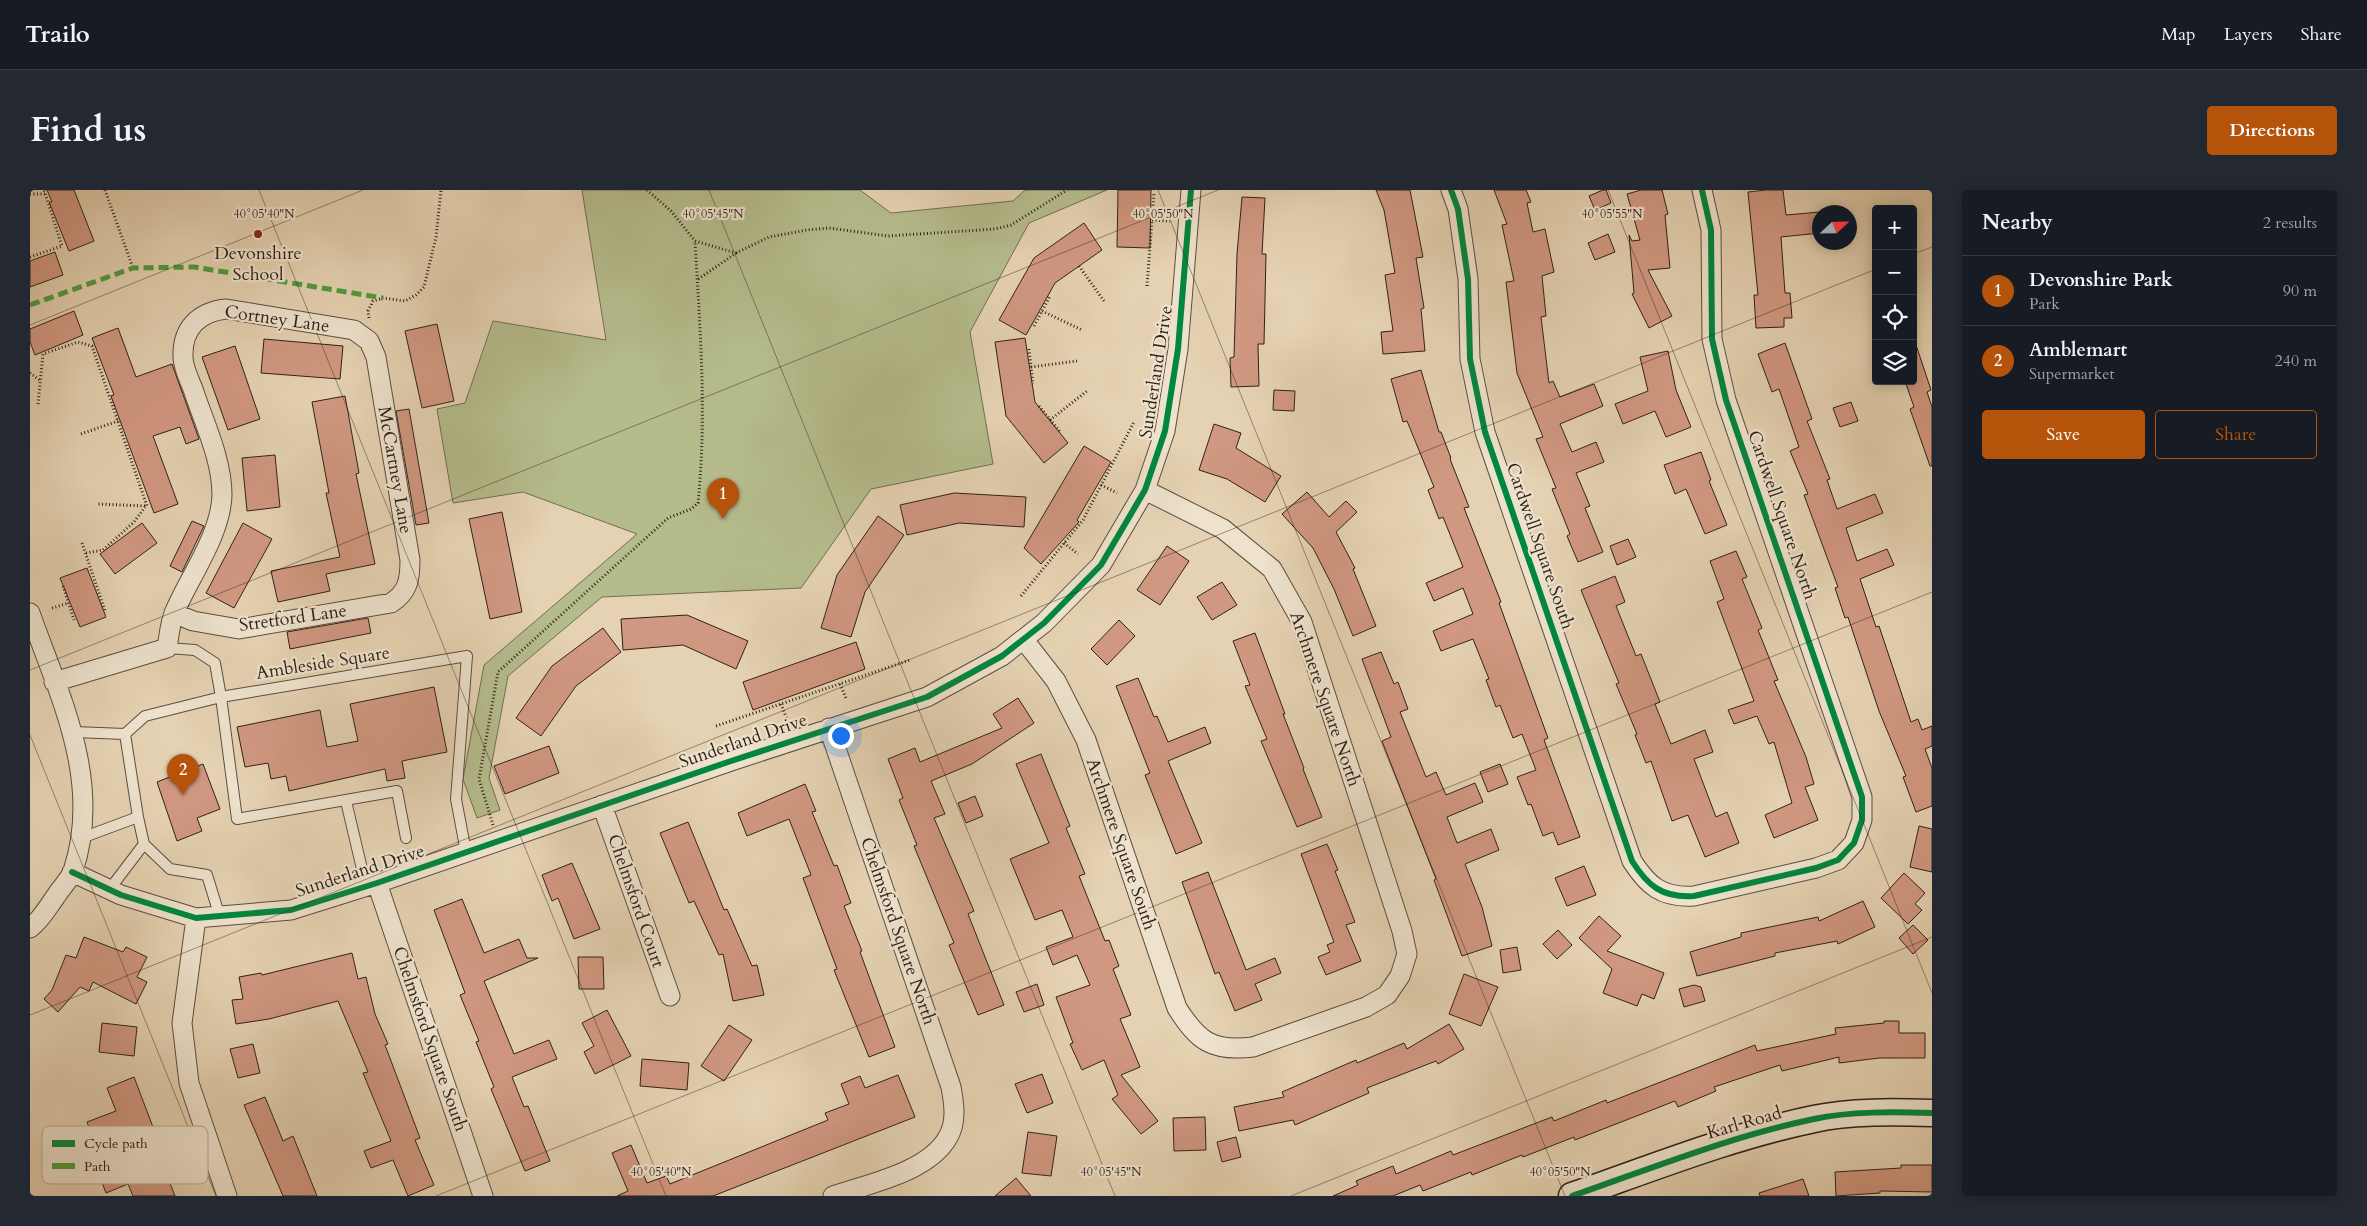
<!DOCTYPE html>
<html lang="en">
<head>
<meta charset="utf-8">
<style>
  body { margin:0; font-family:Cardo,serif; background:#242831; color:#f1f3f6 }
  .controls { position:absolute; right:15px; top:15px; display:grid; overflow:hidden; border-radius:5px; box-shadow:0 2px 12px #0003 }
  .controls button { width:45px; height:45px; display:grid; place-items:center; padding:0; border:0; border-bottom:1px solid #363941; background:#171b24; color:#f1f3f6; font:25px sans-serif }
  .compass { position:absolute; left:1782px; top:15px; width:45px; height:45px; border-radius:50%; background:#171b24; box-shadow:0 2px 12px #0003; rotate:68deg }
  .you { position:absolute; left:810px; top:545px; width:18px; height:18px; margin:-12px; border:4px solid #fff; border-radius:50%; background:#1a73e8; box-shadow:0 0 0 8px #1a73e833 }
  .badge { display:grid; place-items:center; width:32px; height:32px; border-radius:50%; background:#b45309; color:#fff; font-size:16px; font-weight:700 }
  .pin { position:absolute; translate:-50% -41px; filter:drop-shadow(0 1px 2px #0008) }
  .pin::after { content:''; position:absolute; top:26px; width:18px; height:15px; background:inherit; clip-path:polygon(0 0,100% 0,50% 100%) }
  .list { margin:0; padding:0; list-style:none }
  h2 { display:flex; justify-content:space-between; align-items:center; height:65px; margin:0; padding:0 20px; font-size:21px }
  h2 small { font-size:16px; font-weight:400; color:#9ea1a6 }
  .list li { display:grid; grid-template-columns:32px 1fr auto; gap:15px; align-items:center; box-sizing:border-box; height:70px; padding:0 20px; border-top:1px solid #363941 }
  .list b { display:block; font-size:19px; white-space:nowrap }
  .list p { margin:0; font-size:16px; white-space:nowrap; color:#9ea1a6 }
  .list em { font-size:16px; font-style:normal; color:#9ea1a6 }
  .actions { display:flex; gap:10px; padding:15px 20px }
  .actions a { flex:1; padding:11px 0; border:1px solid #b45309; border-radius:5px; text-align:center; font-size:18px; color:#b45309 }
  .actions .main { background:#b45309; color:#fff }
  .icon { flex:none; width:28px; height:28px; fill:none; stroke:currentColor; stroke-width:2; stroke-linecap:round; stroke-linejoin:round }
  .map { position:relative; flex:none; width:1902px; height:1006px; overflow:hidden; border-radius:5px }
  header { display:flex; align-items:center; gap:30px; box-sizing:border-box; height:70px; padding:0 25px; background:#171b24; border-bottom:1px solid #363941 }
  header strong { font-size:24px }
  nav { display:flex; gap:28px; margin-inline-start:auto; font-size:18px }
  .intro { display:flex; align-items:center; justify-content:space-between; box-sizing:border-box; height:120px; padding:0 30px }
  h1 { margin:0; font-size:35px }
  .button { padding:12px 22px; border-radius:5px; background:#b45309; color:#fff; font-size:18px; font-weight:700 }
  main { display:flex; gap:30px; padding:0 30px }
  aside { flex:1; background:#171b24; border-radius:5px; box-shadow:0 2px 12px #0003 }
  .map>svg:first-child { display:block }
  .green { fill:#b5bc8c; stroke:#726e53 }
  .building { fill:#d19881; stroke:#30211a }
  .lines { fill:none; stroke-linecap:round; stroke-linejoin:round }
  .lane-casing { stroke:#5d4d40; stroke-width:12 }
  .street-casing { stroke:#5d4d40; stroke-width:21 }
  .secondary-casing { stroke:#30211a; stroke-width:29 }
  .path { stroke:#30211a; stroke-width:3; stroke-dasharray:1 2.5; stroke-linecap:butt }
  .lane { stroke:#eee2cd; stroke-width:10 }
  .street { stroke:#eee2cd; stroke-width:19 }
  .secondary { stroke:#eee2cd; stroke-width:26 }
  .quiet { stroke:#509b3e; stroke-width:5; stroke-dasharray:10 5; stroke-linecap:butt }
  .cycleway-casing { stroke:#eee2cd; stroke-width:9 }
  .cycleway { stroke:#00873e; stroke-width:6 }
  .ticks { fill:none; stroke:#30211a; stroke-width:1; stroke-opacity:0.45 }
  .poi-dot { fill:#8f2418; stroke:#eee2cd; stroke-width:2 }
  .labels { text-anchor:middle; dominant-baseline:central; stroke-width:4.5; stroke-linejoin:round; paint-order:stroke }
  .poi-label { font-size:18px; fill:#30211a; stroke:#eee2cd }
  .street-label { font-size:18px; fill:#30211a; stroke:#eee2cd }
  .key { fill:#eee2cd; stroke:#b5a897; stroke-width:1 }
  .key-label { font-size:14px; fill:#30211a }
  .ticks-label { font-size:12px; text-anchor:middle; fill:#30211a; stroke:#eee2cd; stroke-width:4.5; stroke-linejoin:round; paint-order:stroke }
</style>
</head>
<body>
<header>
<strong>Trailo</strong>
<nav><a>Map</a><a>Layers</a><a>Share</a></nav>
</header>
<div class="intro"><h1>Find us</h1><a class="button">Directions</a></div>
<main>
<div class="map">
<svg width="1902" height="1006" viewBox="0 0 1902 1006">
  <rect width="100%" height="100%" fill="#e5d2b2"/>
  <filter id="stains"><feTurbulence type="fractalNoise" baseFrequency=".004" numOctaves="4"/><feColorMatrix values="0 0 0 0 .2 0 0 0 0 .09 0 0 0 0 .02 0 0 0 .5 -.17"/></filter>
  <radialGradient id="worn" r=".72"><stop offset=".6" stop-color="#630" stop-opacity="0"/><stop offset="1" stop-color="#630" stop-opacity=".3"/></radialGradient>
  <path class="green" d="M552,0H830L861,23L983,11L995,0H1077L999,33L940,142L963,274L841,299L771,398L572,407L478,486L459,588L470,620L447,628L433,589L454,475L607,344L493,302L423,313L407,219L435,213L463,131L576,150Z"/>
  <path class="building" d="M17,0H44L64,51L39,61L19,12H22Z
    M1088,0H1121L1120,58L1087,57Z
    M1346,0H1380L1393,67L1386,68L1394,118L1391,119L1395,161L1353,164L1351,142L1363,141L1355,85L1365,83L1354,20Z
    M1464,0H1496L1501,12L1497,13L1503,42L1515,39L1524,82L1512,86L1516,126L1511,127L1519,193L1523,191L1530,207L1564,194L1573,216L1530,234L1542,262L1566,252L1574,272L1546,283L1560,316L1555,318L1573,362L1548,372L1537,346L1540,344L1522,299L1526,298L1506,249L1513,247L1487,183L1476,92L1484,91L1472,35L1477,34Z
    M1573,0H1576L1581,13L1565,20L1559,6Z
    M1611,0H1632L1638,24L1635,25L1640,78L1618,80L1642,126L1619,138L1602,104L1604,103L1599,45L1602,51L1610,50L1597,4Z
    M1736,0H1753L1756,25L1790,22V43L1751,47L1755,103H1760L1762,128H1754V137L1726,138L1724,105H1728L1718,2Z
    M1212,7L1235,8L1232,64H1236L1234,154H1228L1229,196L1201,197L1200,168L1204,167L1207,64Z
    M1054,33L1072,60L1025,93L996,145L969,130L1004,68Z
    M1578,44L1585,62L1565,70L1558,53Z
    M25,62L33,85L0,97V71Z
    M44,121L53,145L5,165L0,152V139Z
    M407,134L424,211L392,218L375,141Z
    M88,138L106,187L142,174L169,249L156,254L150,237L123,246L148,314L124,323L81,206L84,205L62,148Z
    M995,148L1005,212L1038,253L1014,273L976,226L965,152Z
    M234,149L313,156L310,189L231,183Z
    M1755,153L1782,229L1777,231L1800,289L1797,290L1807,319L1845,304L1853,323L1816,338L1827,371L1857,359L1864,375L1830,389L1846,437L1849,436L1881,532L1888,529L1892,540L1902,536V556L1895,559L1902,578V616L1886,622L1873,587L1876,586L1849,521L1818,427L1815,428L1805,398L1808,397L1774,305L1778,304L1760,261L1769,257L1749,199L1742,202L1728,164Z
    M1886,155L1901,200L1897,202L1902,217V276H1900L1880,219L1884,217L1875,191H1883V156Z
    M205,156L230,229L198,240L172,167Z
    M1638,161L1646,200L1661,237L1636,247L1625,221L1593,234L1585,214L1618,201L1610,167Z
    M1391,180L1409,242H1411L1421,268L1420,269L1439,317L1434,318L1471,412L1469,413L1518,548L1514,550L1550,647L1528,655L1523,642L1513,646L1501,614L1498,615L1487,587L1506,580L1492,544L1483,548L1470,515L1466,517L1456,490L1459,489L1443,449L1411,461L1403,441L1443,424L1433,398L1404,411L1396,393L1433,377L1413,327L1409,329L1398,300L1404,297L1377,231L1373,232L1361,189Z
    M1244,200L1265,201L1264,221L1243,220Z
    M315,206L329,283L326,284L345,374L296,384L300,401L248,412L241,381L310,367L296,303H299L282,212Z
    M1821,212L1828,231L1810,237L1803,218Z
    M379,219L399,333L386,335L366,221Z
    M1184,234L1211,243L1206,258L1251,286L1235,312L1197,289L1169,280Z
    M1054,256L1081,272L1047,330L1049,332L1011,374L994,358Z
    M1671,262L1681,290L1679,291L1697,335L1675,344L1656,299L1645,304L1634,275Z
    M245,265L250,317L217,321L212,268Z
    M1277,302L1299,327L1316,311L1327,322L1306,342L1325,378L1323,379L1346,436L1323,446L1304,399L1283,358L1252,324Z
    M924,303L996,307L994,337L929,333L877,345L870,315Z
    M472,322L492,422L460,429L439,329Z
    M848,326L874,345L835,402L821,447L791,438L807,385Z
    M162,331L174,336L152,382L140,376Z
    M112,333L127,353L85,384L70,364Z
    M213,333L242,349L204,418L176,403Z
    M1598,349L1606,367L1587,375L1580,356Z
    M1137,356L1159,371L1130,415L1107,400Z
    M1706,361L1717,387L1712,389L1732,438L1728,440L1748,490L1744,491L1776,567L1784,594L1775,597L1788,630L1744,648L1735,625L1762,613L1744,552L1739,554L1727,526L1704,534L1698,520L1724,511L1687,412L1694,409L1680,371Z
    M57,378L76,427L50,437L30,388Z
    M1585,386L1595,412L1586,416L1606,466L1611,464L1630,512L1625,514L1641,554L1675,540L1683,562L1664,569L1686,627L1697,622L1709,653L1675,667L1658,625L1642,631L1621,571L1616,573L1605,545L1607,544L1586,494L1589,493L1551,400Z
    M1192,392L1207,415L1182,430L1167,407Z
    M657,425L718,451L706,479L653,455L593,460L591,429Z
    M338,428L341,443L260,459L257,442Z
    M1089,430L1105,446L1077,475L1061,459Z
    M573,438L591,462L546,496L511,546L486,528L522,476Z
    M1225,443L1255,524H1253L1274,578L1273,579L1292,627L1267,637L1231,551L1237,549L1215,496L1220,495L1203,451Z
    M826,452L835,479L723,520L713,492Z
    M1351,462L1364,494L1368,492L1378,519L1370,522L1396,587L1406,582L1416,605L1445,593L1453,612L1417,627L1427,653L1461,639L1469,660L1435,674L1452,717L1462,756L1432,766L1404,690L1406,689L1352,551L1361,547L1332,469Z
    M1108,488L1124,527L1127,526L1138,552L1175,537L1181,553L1138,571L1172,653L1146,664L1115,585L1120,583L1086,496Z
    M404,497L417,562L372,571L375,588L357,591L355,579L259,601L256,586L241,589L238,573L215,577L207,537L290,520L297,557L328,551L320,514Z
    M988,508L1004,533L942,574L901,591L915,624L904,628L944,721L938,724L974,815L948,825L919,755L924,753L884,656L887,655L869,610L873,608L858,569L885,558L890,572L972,538L963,524Z
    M519,556L529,583L475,604L464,576Z
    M1011,564L1040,636L1036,638L1055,684L1049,686L1075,751L1079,750L1089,776L1083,779L1101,825L1090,829L1110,877L1091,885L1128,931L1111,944L1082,909L1088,905L1074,870L1052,880L1040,854L1043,853L1026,807L1060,795L1047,765L1023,775L1016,757L1043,747L1032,720L1005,730L980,669L1019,653L986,574Z
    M173,574L190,619L167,628L172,641L147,651L127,592Z
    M1470,574L1478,594L1458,602L1450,582Z
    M775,594L786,621L782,622L804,676L807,675L821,713L814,716L832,761L830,762L865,857L839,867L804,780L807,779L773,688L781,685L759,629L717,646L708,623Z
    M945,606L953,626L936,633L928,613Z
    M658,632L694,720L697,719L722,776L727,775L734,805L703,811L693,764L689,765L664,711L659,713L630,643Z
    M1889,636L1902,639V682L1880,677Z
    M1297,654L1308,680L1305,681L1325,732L1316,735L1331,771L1296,785L1288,767L1300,762L1297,755L1304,752L1271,664Z
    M542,673L570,739L544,749L528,708L522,711L512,685Z
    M1554,676L1566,705L1537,716L1525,688Z
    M1178,682L1216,780L1245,768L1251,783L1225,794L1232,810L1205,821L1189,782L1185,784L1152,692Z
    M1874,683L1895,703L1885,714L1892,720L1878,734L1851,708Z
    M432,709L454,763L489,749L497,768H508L454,791L484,864L519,850L527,869L482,887L494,917L498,916L520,971L495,981L461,899L464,897L446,852L449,851L430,805L435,803L404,720Z
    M1833,711L1845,737L1808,754L1807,751L1745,763V766L1667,786L1660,762L1711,747V743L1788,727L1789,731Z
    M1569,726L1591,746L1577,761L1634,783L1624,809L1612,804L1607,816L1573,803L1582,779L1549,748Z
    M1883,735L1898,750L1883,764L1869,748Z
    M1528,740L1542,755L1527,769L1513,754Z
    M54,747L93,762L96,757L117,767L107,787L117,792L106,814L63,792L59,801L50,797L28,822L14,809L22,800L36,765L46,768Z
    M1487,757L1491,780L1473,783L1470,760Z
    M322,763L328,789L336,787L345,824L358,854L355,855L390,948L385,950L404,995L378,1006L363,970L341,978L334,961L361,951L333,883L338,882L308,811L239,829L206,834L202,810L213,809L209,787L231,783L232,785Z
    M548,767H573L574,799H549Z
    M1434,784L1468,797L1451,836L1419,824Z
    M1007,794L1014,815L994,822L986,802Z
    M1664,795L1671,797L1675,811L1654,817L1649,799Z
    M577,820L601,866L565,884L554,862L564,856L552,833Z
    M1854,831H1869V843H1895V868H1849L1809,873V867L1752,881L1750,875L1684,897L1686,901L1648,917L1645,911L1545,950L1544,947L1493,967L1492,965L1442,985L1441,982L1393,1001L1390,995L1363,1006H1303L1328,995L1326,991L1363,976L1366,984L1421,961L1423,965L1522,927L1524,931L1576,910L1577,913L1725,855L1727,861L1806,844L1805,838L1854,833Z
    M72,833L107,837L104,866L69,862Z
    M1419,834L1434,859L1408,874L1406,871L1337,898L1339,903L1265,935L1263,930L1209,941L1204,917L1254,907L1252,902L1326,870L1327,873L1374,853L1377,859Z
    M699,835L722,850L694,891L671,876Z
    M223,854L230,883L208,888L200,859Z
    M612,869L659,873L657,900L610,896Z
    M1012,884L1023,913L997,923L985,894Z
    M868,885L885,927L683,1006H587L598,1001L582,963L601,955L617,993L636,986L640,994L798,930L795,923L819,914L811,894L830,886L835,898Z
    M104,887L134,966L130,968L145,1006H103L98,994L76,1003L70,987L106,972L93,939L64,951L57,932L86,921L77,898Z
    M235,907L253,951L263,946L287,1006H253L214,915Z
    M1175,927L1176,960L1144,961L1143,928Z
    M998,942L1027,946L1021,986L992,983Z
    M1206,947L1211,967L1192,972L1187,952Z
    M1871,975H1902V1002L1850,1001V1003L1806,1006L1805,982L1871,978Z
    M986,988L1001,1006H965Z
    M1773,989L1779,1006H1730L1729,1003Z"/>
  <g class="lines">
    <defs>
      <path id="lane" d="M44,542L95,544L115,526L191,507L185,473L165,460L137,458
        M316,611L336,696
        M376,648L367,601L207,629L191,507L437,466L426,609L436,662
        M49,649L108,627L95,544
        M114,654L140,679L177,685L190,727
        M79,700L114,654L108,627"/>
      <path id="street" d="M1421,0L1428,19L1438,89L1440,169L1455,242L1602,671C1618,696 1632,708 1664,706L1786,678L1808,670L1824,653L1832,630V607L1696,210L1682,149L1681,40L1672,0
        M0,423C29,505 73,591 43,681C40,689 31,698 26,706C18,717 11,730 0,738
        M994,450L1026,491L1056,550L1147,818C1168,851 1182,862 1223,857L1336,817L1357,805L1370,786L1377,764L1372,741L1272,432L1242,379L1193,339L1115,300
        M24,492L137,458C139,446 140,432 145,421C160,386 191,344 192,305C192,269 174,233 163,199C159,189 153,177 153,167C152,138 169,122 196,119L324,140L339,151L346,167L380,370C380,390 378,402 361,413L209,439L163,431L144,423
        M799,538L921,897C924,913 927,932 918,947C899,982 838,994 803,1006
        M572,615L640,806
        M42,682L91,705L166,728L261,720L347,693L701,571L897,507L972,466L1014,433L1071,375L1115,300L1135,241L1148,159L1161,0
        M347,693L453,1006
        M166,728L152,833L159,893L197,1006"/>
      <path id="secondary" d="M1542,1006C1622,978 1702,946 1784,929C1820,921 1866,922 1902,923"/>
    </defs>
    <use href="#lane" class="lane-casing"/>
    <use href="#street" class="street-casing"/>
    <use href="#secondary" class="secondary-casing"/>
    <path class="path" d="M75,0L103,78
      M617,0L641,21L665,51
      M0,4H16
      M1122,30L1140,31
      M706,63L739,47L777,40L799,38L858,46L965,39L981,35L1037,0
      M0,67L32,56L14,0
      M1049,76L1074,111
      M1117,96L1124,3
      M1012,121L1052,140
      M339,128L338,121L343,111L353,108L375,111L386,105L394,97L406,47L411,0
      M1004,136L1020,106
      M999,159L1003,194
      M1001,177L1047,171
      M0,183L11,191
      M8,214L13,164L48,152L62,156L117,316L68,314
      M1009,216L1031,243
      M1020,230L1057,201
      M51,244L88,231
      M1071,295L1087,303
      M52,353L75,421
      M1034,353L1048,364
      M56,363L73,360L104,332L115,317
      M33,396L44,430
      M991,406L1053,330L1104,232
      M22,418L39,413
      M810,494L816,508
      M751,514L757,529
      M686,536L880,470
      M463,635L449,589L468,482L638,328L661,319L668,313C677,223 670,140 665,51L706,63L667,90"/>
    <use href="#lane" class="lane"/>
    <use href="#street" class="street"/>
    <use href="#secondary" class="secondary"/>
    <path class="quiet" d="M0,115L103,78L164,77L353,108"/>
    <defs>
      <path id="cycleway" d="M1421,0L1428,19L1438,89L1440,169L1455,242L1602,671C1618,696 1632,708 1664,706L1786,678L1808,670L1824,653L1832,630V607L1696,210L1682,149L1681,40L1672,0
        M42,682L91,705L166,728L261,720L347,693L701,571L897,507L972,466L1014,433L1071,375L1115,300L1135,241L1148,159L1161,0
        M1542,1006C1622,978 1702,946 1784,929C1820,921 1866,922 1902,923"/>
    </defs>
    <use href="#cycleway" class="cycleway-casing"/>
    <use href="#cycleway" class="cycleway"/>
  </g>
  <path class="ticks" d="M229,0L636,1006M679,0L1085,1006M1128,0L1535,1006M1578,0L1902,803M1883,64L1902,57M0,135L333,0M0,480L1188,0M0,545L186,1006M0,825L1846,79M406,1006L1902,402M1261,1006L1902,747"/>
  <circle class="poi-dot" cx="228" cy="44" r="5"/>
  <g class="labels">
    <g class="poi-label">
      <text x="228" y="63">Devonshire<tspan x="228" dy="21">School</tspan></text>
    </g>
    <g class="street-label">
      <text transform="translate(247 129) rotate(8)">Cortney Lane</text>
      <text transform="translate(1126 182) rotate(-81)">Sunderland Drive</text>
      <text transform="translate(365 280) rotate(80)">McCartney Lane</text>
      <text transform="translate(1752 325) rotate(71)">Cardwell Square North</text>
      <text transform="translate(1510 356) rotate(71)">Cardwell Square South</text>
      <text transform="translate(263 428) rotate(-8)">Stretford Lane</text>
      <text transform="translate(293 473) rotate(-9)">Ambleside Square</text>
      <text transform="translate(1295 509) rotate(71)">Archmere Square North</text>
      <text transform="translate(713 551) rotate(-19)">Sunderland Drive</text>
      <text transform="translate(1091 654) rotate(71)">Archmere Square South</text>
      <text transform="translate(330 681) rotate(-18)">Sunderland Drive</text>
      <text transform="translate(606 711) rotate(71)">Chelmsford Court</text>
      <text transform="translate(868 741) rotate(71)">Chelmsford Square North</text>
      <text transform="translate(400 849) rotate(71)">Chelmsford Square South</text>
      <text transform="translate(1714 933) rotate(-16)">Karl Road</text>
    </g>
  </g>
  <rect x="12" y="936" width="166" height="58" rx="8" class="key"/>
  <rect x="22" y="950" width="23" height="7" fill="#00873e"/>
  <rect x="22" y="973" width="23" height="6" fill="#509b3e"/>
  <g class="key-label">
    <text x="54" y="958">Cycle path</text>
    <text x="54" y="981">Path</text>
  </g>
  <g class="ticks-label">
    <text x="234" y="28">40°05'40"N</text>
    <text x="683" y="28">40°05'45"N</text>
    <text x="1133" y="28">40°05'50"N</text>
    <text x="1582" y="28">40°05'55"N</text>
    <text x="631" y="986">40°05'40"N</text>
    <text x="1081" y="986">40°05'45"N</text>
    <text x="1530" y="986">40°05'50"N</text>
  </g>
  <rect width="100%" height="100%" filter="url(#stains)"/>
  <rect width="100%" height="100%" fill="url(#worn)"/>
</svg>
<div class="controls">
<button>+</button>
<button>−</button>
<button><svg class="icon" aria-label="locate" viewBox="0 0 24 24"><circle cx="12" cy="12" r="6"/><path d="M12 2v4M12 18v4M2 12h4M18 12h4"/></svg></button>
<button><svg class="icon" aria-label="layers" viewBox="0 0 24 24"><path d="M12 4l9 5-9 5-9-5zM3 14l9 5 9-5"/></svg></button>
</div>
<svg class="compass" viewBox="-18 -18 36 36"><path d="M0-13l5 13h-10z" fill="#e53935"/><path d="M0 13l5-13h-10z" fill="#9ea1a6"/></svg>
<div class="you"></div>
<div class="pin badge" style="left:693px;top:329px">1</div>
<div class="pin badge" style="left:153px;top:605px">2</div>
</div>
<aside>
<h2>Nearby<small>2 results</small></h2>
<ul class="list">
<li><span class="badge">1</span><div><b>Devonshire Park</b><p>Park</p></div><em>90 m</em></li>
<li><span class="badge">2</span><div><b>Amblemart</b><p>Supermarket</p></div><em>240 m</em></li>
</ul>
<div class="actions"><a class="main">Save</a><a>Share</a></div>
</aside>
</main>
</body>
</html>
